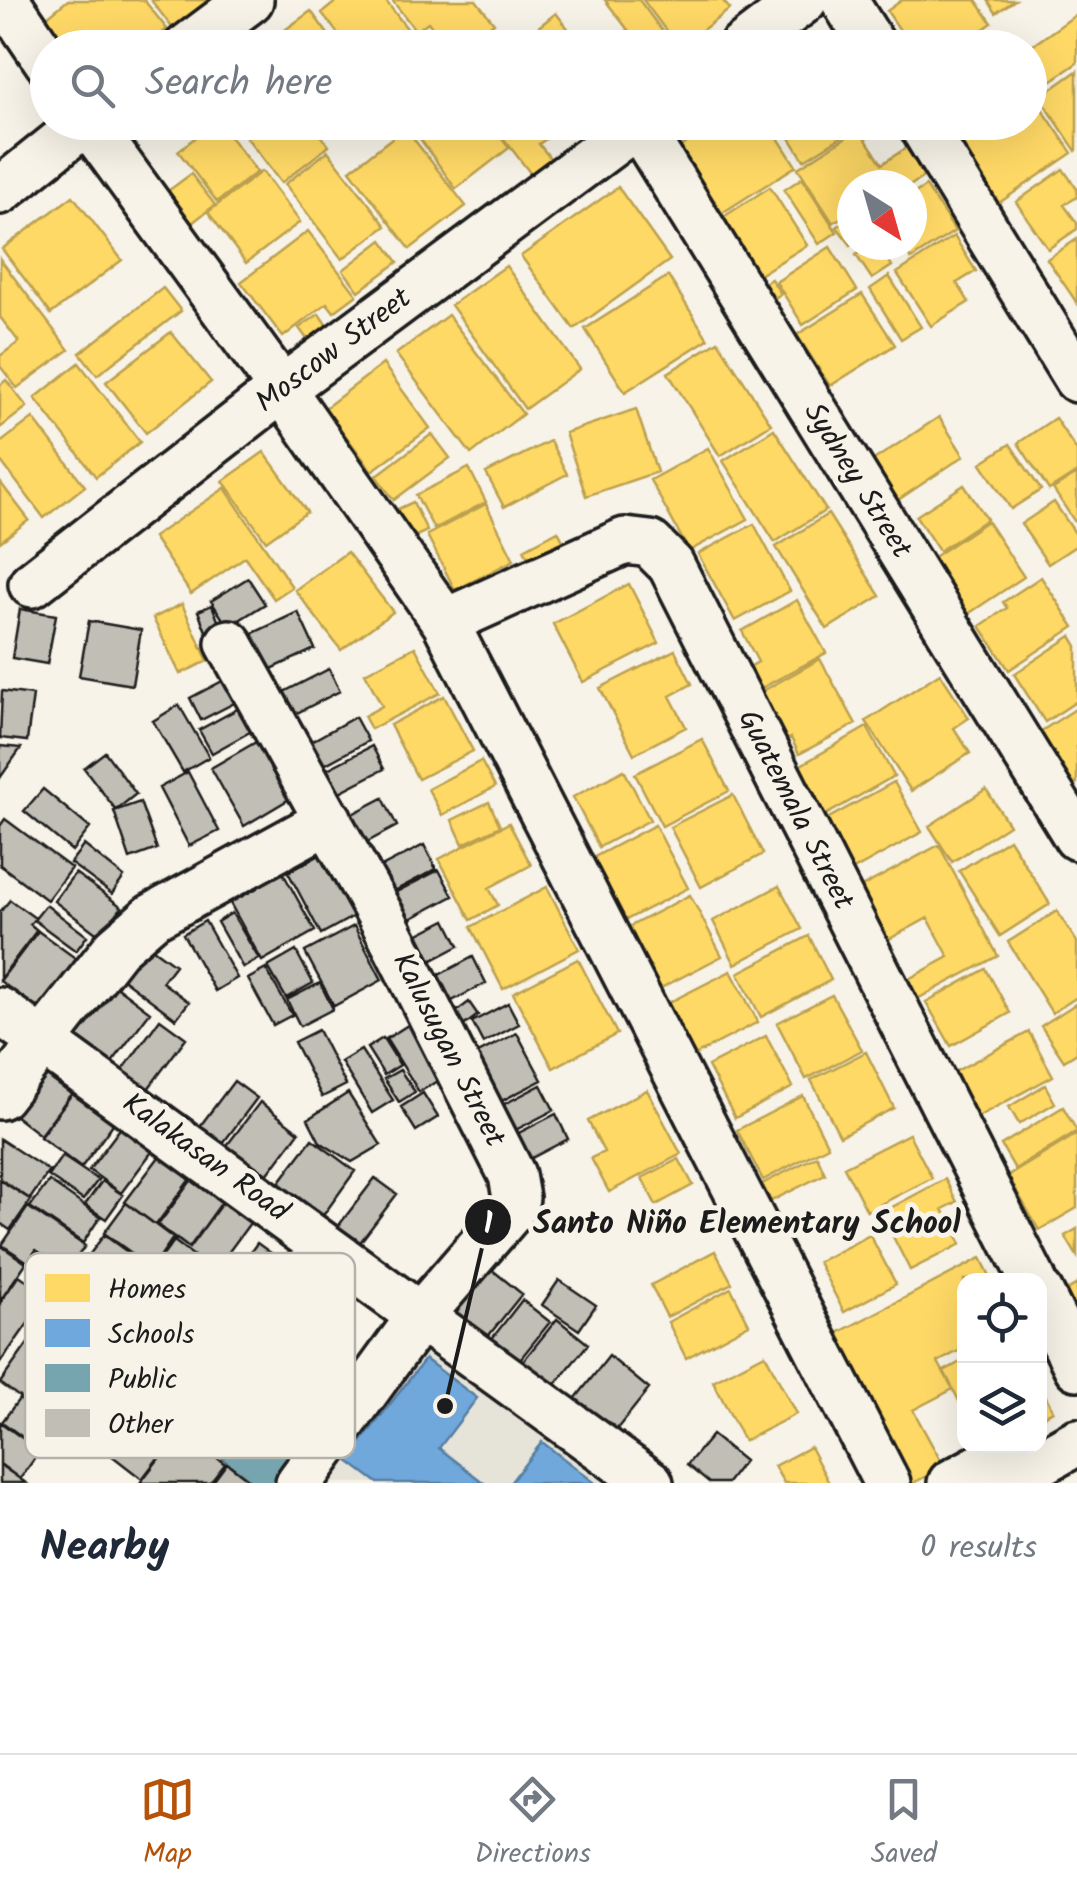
<!DOCTYPE html>
<html lang="en">
<head>
<meta charset="utf-8">
<style>
  body { margin:0; font-family:Kalam,sans-serif; background:#f6f6f7; color:#1f2937 }
  .controls { position:absolute; right:30px; bottom:30px; display:grid; overflow:hidden; border-radius:20px; box-shadow:0 10px 40px #0002 }
  .controls button { width:90px; height:90px; display:grid; place-items:center; padding:0; border:0; border-bottom:2px solid #e0e1e3; background:#fff; color:#1f2937; font:50px sans-serif }
  .compass { position:absolute; left:837px; top:170px; width:90px; height:90px; border-radius:50%; background:#fff; box-shadow:0 10px 40px #0002; rotate:143deg }
  .list { margin:0; padding:0; list-style:none }
  h2 { display:flex; justify-content:space-between; align-items:center; height:130px; margin:0; padding:0 40px; font-size:42px }
  h2 small { font-size:32px; font-weight:400; color:#747a83 }
  .icon { flex:none; width:55px; height:55px; fill:none; stroke:currentColor; stroke-width:2; stroke-linecap:round; stroke-linejoin:round }
  .map { position:relative; flex:none; width:1077px; height:1483px; overflow:hidden }
  .search { position:absolute; background:#fff; box-shadow:0 10px 40px #0002; left:30px; right:30px; top:30px; height:110px; display:flex; align-items:center; gap:25px; box-sizing:border-box; padding:0 35px; border-radius:55px; color:#747a83; font-size:38px }
  .sheet { height:270px; background:#fff }
  nav { display:flex; justify-content:space-around; align-items:center; box-sizing:border-box; height:140px; border-top:2px solid #e0e1e3; background:#fff; font-size:28px; color:#747a83 }
  nav a { display:grid; justify-items:center; gap:5px }
  nav .on { color:#b45309 }
  .map>svg:first-child { display:block }
  .built { fill:#e6e3d9 }
  .homes { fill:#ffd966; stroke:#bba050; stroke-width:2.5 }
  .schools { fill:#6fa8dc; stroke:#567ea2; stroke-width:2.5 }
  .public { fill:#76a5af; stroke:#5b7c83; stroke-width:2.5 }
  .building { fill:#c0beb5; stroke:#1c1c1c; stroke-width:2.5 }
  .lines { fill:none; stroke-linecap:round; stroke-linejoin:round }
  .minor-casing { stroke:#1c1c1c; stroke-width:52 }
  .minor { stroke:#f7f3e8; stroke-width:45 }
  .labels { text-anchor:middle; dominant-baseline:central; stroke-width:10; stroke-linejoin:round; paint-order:stroke }
  .street-label { font-size:30px; fill:#1c1c1c; stroke:#f7f3e8 }
  .key { fill:#f7f3e8; stroke:#b5b2ab; stroke-width:2.5 }
  .key-label { font-size:28px; fill:#1c1c1c }
  .leader { fill:none; stroke:#1c1c1c; stroke-width:4 }
  .callout-dot { fill:#1c1c1c; stroke:#f7f3e8; stroke-width:4 }
  .mark-label { font-size:30px; text-anchor:middle; font-weight:bold; fill:#fff }
  .callout-label { font-size:32px; text-anchor:middle; font-weight:bold; fill:#1c1c1c; stroke:#f7f3e8; stroke-width:10; stroke-linejoin:round; paint-order:stroke }
</style>
</head>
<body>
<div class="map">
<svg width="1077" height="1483" viewBox="0 0 1077 1483">
  <rect width="100%" height="100%" fill="#f7f3e8"/>
  <filter id="ink" filterUnits="userSpaceOnUse"><feTurbulence type="fractalNoise" baseFrequency=".01" numOctaves="2"/><feDisplacementMap in="SourceGraphic" scale="20" xChannelSelector="R" yChannelSelector="G"/><feConvolveMatrix kernelMatrix="1 2 1 2 8 2 1 2 1" color-interpolation-filters="sRGB"/></filter>
  <g filter="url(#ink)">
    <path class="built" d="M423,1329L626,1483H308Z"/>
    <path class="homes" d="M68,0H144L167,29L144,48H61L41,22Z
      M151,0H212L174,30Z
      M338,0H385L422,48H349L322,13Z
      M392,0H476L494,23L462,48H448L428,22L416,31Z
      M605,0H639L675,48H642Z
      M643,0H722L730,9L679,48Z
      M902,0H976L992,23L956,48H912L887,11Z
      M988,0H1015L996,13Z
      M311,11L338,48H265L263,46Z
      M556,13L583,48H512Z
      M1077,14V63L1036,91L1030,82L1029,48Z
      M990,32L1000,48H967Z
      M493,34L503,48H475Z
      M1077,71V150L1076,151L1040,97Z
      M1032,94L1072,153L993,207L953,148L991,122H1030Z
      M215,122H219L257,172L217,202L178,151Z
      M235,122H311L329,146L281,183Z
      M408,122H489L509,148L456,189Z
      M491,122H561L563,126L539,144L554,163L534,178Z
      M720,122H768L796,166L722,213L680,147Z
      M780,122H857L859,126L804,160Z
      M405,128L466,206L410,249L350,170Z
      M859,129L882,164L906,148L925,176L911,185H852V210L833,223L798,168Z
      M328,151L386,226L342,259L285,184Z
      M1063,169L1077,189V197L1064,205L1077,223V229L1048,249L1016,202Z
      M262,171L300,222L246,263L208,212Z
      M191,174L215,205L192,223L168,191Z
      M802,178L837,232L819,244L784,190Z
      M926,186L955,231L911,259L901,245H912V195Z
      M618,187L670,260L574,329L521,256Z
      M770,187L807,245L751,280L714,223Z
      M73,196L122,260L51,314L2,249Z
      M852,216V244L851,245L837,227Z
      M308,231L357,295L334,312L327,303L283,337L241,282Z
      M954,236L976,271L957,283L969,302L931,326L897,273Z
      M1077,239V303L1047,259Z
      M382,240L398,262L359,291L343,270Z
      M871,245H879L892,266L872,279L856,255Z
      M830,247L857,290L803,325L776,282Z
      M0,259L69,350L17,388L0,366V356L19,342L0,317Z
      M506,266L580,369L525,409L451,305Z
      M668,276L708,339L625,392L585,329Z
      M889,276L921,327L901,339L870,289Z
      M771,279L781,294L763,305L753,290Z
      M163,288L181,311L97,375L80,353Z
      M862,294L895,345L830,386L797,335Z
      M319,314L332,333L312,346L299,328Z
      M448,315L523,414L471,454L396,354Z
      M171,332L211,382L146,433L106,382Z
      M718,341L771,424L720,456L668,373Z
      M79,363L140,442L96,477L35,398Z
      M383,364L430,428L372,471L325,408Z
      M6,380L27,407L0,428V385Z
      M636,409L657,472L586,496L565,433Z
      M939,417L964,456L895,502L869,463Z
      M33,418L85,486L44,518L0,460V443Z
      M1055,418L1077,451V472L1049,490L1018,443Z
      M774,429L826,510L775,542L723,461Z
      M432,434L450,458L394,500L376,476Z
      M550,441L567,474L504,507L486,473Z
      M1010,444L1041,490L1011,509L981,463Z
      M708,448L748,519L689,551L650,480Z
      M264,452L307,512L266,541L223,481Z
      M469,468L486,502L434,529L416,495Z
      M1077,474V525L1053,489Z
      M0,482L29,520L0,542Z
      M964,485L987,519L939,551L916,516Z
      M225,488L292,587L274,599L245,557L191,594L153,537Z
      M413,502L427,531L397,545L383,516Z
      M1054,502L1077,536V545L1048,564L1021,524Z
      M486,504L514,560L455,590L427,535Z
      M828,514L880,596L827,629L776,547Z
      M987,521L1024,577L965,616L929,560Z
      M754,524L790,591L735,621L698,554Z
      M558,531L572,558L537,576L524,549Z
      M347,552L393,612L341,650L295,590Z
      M1041,577L1074,627L1009,670L980,626L1007,608L1003,602Z
      M629,584L659,643L583,682L553,624Z
      M797,600L826,653L758,690L746,669L758,662L742,631Z
      M182,604L208,661L180,674L153,618Z
      M1071,636L1077,646V701L1045,722L1014,674Z
      M415,647L440,693L371,729L364,716L382,706L365,673Z
      M675,650L692,684L670,696L686,727L634,754L600,688Z
      M820,659L856,724L799,754L791,738L781,743L765,714L771,710L761,692Z
      M940,673L969,718L954,728L970,753L911,791L866,721Z
      M444,696L473,751L418,779L390,725Z
      M1077,708V783L1070,788L1035,735Z
      M867,727L894,776L822,817L794,769Z
      M702,739L729,791L662,826L635,774Z
      M481,761L495,787L442,815L428,789Z
      M624,770L650,820L599,847L573,797Z
      M894,782L922,832L846,874L818,824Z
      M986,789L1009,825L952,862L929,826Z
      M733,795L763,854L701,887L670,827Z
      M489,802L500,826L463,844L452,820Z
      M509,823L531,865L489,888L498,905L471,920L439,859Z
      M655,825L688,888L616,925L583,863Z
      M1009,839L1050,904L1000,936L959,871Z
      M939,845L998,956L902,1007L892,988L949,957L928,918L871,949L843,897Z
      M779,886L802,929L735,964L713,921Z
      M547,887L579,949L503,989L471,927Z
      M690,895L722,956L655,991L623,930Z
      M1057,911L1077,942V997L1052,1013L1008,942Z
      M809,936L831,980L761,1017L738,973Z
      M578,959L617,1034L553,1068L513,993Z
      M986,969L1010,1013L951,1046L926,1002Z
      M731,971L758,1022L689,1058L662,1006Z
      M832,995L862,1050L806,1079L777,1023Z
      M1077,1003V1053L1064,1061L1041,1026Z
      M1029,1032L1053,1076L968,1122L945,1077Z
      M766,1036L793,1087L735,1118L708,1066Z
      M866,1052L894,1108L840,1136L811,1080Z
      M1045,1085L1055,1103L1019,1124L1009,1107Z
      M647,1090L681,1154L609,1192L591,1158L604,1152L588,1121Z
      M803,1096L828,1146L763,1180L737,1130Z
      M1063,1107L1077,1131L1015,1169L1001,1145Z
      M909,1134L932,1178L867,1211L844,1167Z
      M1077,1134V1208L1039,1230L1008,1176Z
      M817,1156L825,1174L771,1201L762,1184Z
      M679,1159L693,1185L656,1205L642,1178Z
      M945,1179L957,1202L943,1209L961,1244L910,1270L881,1213Z
      M1077,1229V1256L1065,1236Z
      M870,1235L896,1284L844,1312L818,1262Z
      M715,1251L732,1283L667,1317L651,1285Z
      M981,1258L992,1280H964V1348L938,1362L953,1389L913,1410L944,1467L913,1483H905L830,1337Z
      M1077,1284V1331L1056,1297Z
      M731,1288L749,1324L686,1358L668,1322Z
      M765,1354L796,1414L744,1441L713,1381Z
      M964,1360V1411L944,1371Z
      M1040,1384L1053,1411L1040,1418Z
      M810,1447L829,1483H784L774,1466Z"/>
    <path class="schools" d="M425,1359L477,1398L439,1448L484,1483H378L347,1460Z
      M542,1442L595,1483H510Z"/>
    <path class="public" d="M259,1408L313,1448L287,1483H255L222,1459Z"/>
    <path class="building" d="M248,578L265,604L228,627L211,601Z
      M212,605L223,633L209,639L198,611Z
      M20,609L56,615L47,664L12,658Z
      M298,612L315,649L252,678L234,642Z
      M89,621L141,630L132,685L79,676Z
      M329,669L340,691L287,718L276,696Z
      M236,674L248,696L201,720L190,698Z
      M2,691L33,695L27,741L0,738Z
      M254,700L266,723L212,753L199,730Z
      M179,705L209,757L183,772L153,721Z
      M355,717L368,741L313,771L301,747Z
      M268,735L301,792L244,826L211,768Z
      M0,746L21,748L0,778Z
      M372,746L384,769L326,799L314,776Z
      M105,752L136,794L116,810L84,768Z
      M188,772L219,831L189,846L159,788Z
      M43,789L90,828L72,851L24,811Z
      M383,798L397,826L354,849L339,821Z
      M140,802L157,849L130,859L114,811Z
      M5,819L71,868L47,900L0,865V826Z
      M84,845L124,877L112,894L70,863Z
      M424,845L436,869L379,899L366,875Z
      M322,854L354,916L321,934L288,872Z
      M277,862L315,931L262,961L230,903L257,888L251,877Z
      M439,870L453,896L393,928L379,901Z
      M75,873L122,907L100,936L54,901Z
      M10,900L35,918L30,924L37,930L0,979V912Z
      M46,905L87,936L76,951L34,920Z
      M232,913L259,959L243,968L217,922Z
      M446,920L459,946L413,970L399,944Z
      M205,921L237,978L215,991L183,934Z
      M354,926L382,980L334,1006L305,952Z
      M38,931L82,963L44,1014L0,981Z
      M142,941L175,965L162,982L189,1002L176,1019L116,974Z
      M296,951L313,983L286,998L268,967Z
      M473,957L486,983L431,1012L418,986Z
      M266,969L292,1015L273,1025L248,979Z
      M320,983L333,1009L300,1026L287,1000Z
      M113,984L150,1012L111,1064L74,1036Z
      M469,1002L478,1015L450,1036L440,1024Z
      M508,1003L519,1024L483,1043L472,1022Z
      M160,1019L186,1038L142,1097L117,1078Z
      M411,1023L444,1077L419,1092L386,1039Z
      M318,1030L346,1085L322,1097L294,1042Z
      M517,1033L542,1080L482,1111L457,1064Z
      M383,1038L400,1065L384,1075L367,1048Z
      M361,1050L393,1100L372,1113L341,1062Z
      M400,1070L415,1092L399,1102L384,1079Z
      M40,1071L71,1094L40,1135L10,1112Z
      M234,1081L257,1098L217,1151L194,1134Z
      M80,1083L121,1113L81,1168L40,1137Z
      M541,1085L554,1110L498,1139L485,1114Z
      M348,1093L381,1145L352,1162L320,1142L308,1119Z
      M423,1093L438,1117L416,1131L401,1107Z
      M260,1102L299,1132L258,1187L218,1157Z
      M556,1114L568,1139L520,1164L507,1139Z
      M125,1122L157,1145L121,1193L89,1170Z
      M0,1139L49,1171L30,1199L0,1179Z
      M312,1139L355,1171L322,1217L278,1184Z
      M165,1149L196,1171L156,1225L125,1202Z
      M62,1156L98,1180L83,1200L48,1176Z
      M199,1170L230,1192L189,1248L158,1225Z
      M375,1178L397,1194L352,1253L330,1237Z
      M0,1180L31,1200L10,1230L0,1223Z
      M49,1181L100,1217L83,1243L30,1207Z
      M102,1181L123,1195L106,1219L85,1205Z
      M222,1202L250,1223L211,1276L195,1263L198,1259L174,1241L176,1238L189,1248Z
      M126,1203L173,1238L152,1268L104,1233Z
      M28,1207L85,1246L67,1271L36,1250L28,1262L2,1245Z
      M104,1235L151,1269L128,1301L81,1266Z
      M174,1241L198,1259L157,1315L132,1297Z
      M257,1243L293,1269L259,1315L224,1289Z
      M0,1245L26,1263L0,1301Z
      M486,1265L522,1294L477,1350L441,1321Z
      M19,1275L48,1295L0,1363V1303Z
      M328,1280L356,1301L319,1351L291,1330Z
      M559,1280L596,1305L579,1330L542,1305Z
      M522,1300L550,1322L517,1363L490,1341Z
      M557,1319L588,1344L546,1396L515,1371Z
      M36,1332L81,1365L44,1415L0,1383Z
      M328,1341L365,1368L340,1406L296,1373L293,1378L288,1374L309,1346L319,1353Z
      M609,1356L649,1389L608,1440L568,1408Z
      M140,1398L181,1428L142,1479L102,1448Z
      M19,1399L65,1433L48,1456L2,1422Z
      M0,1422L40,1451L20,1479L0,1464Z
      M181,1430L225,1464L210,1483H140Z
      M712,1435L744,1461L727,1483H709L687,1465Z
      M227,1463L253,1483H212Z
      M0,1465L26,1483H0Z"/>
    <g class="lines">
      <defs>
        <path id="minor" d="M6,0L48,62
          M844,0L874,48
          M186,48L250,0
          M741,48L804,0
          M88,122L282,389L445,622L887,1483
          M920,122L1077,379
          M638,125L1077,837
          M0,191L86,122
          M32,584L282,389L641,122
          M445,622L625,541L650,544L671,565L1033,1280
          M229,643L383,920L512,1175L516,1198L511,1211L421,1315L299,1483
          M0,1011L650,1483
          M0,1096L116,948L152,917L329,820
          M1040,1293L1077,1367
          M951,1483L1020,1446
          M1004,1483L1077,1442"/>
      </defs>
      <use href="#minor" class="minor-casing"/>
      <use href="#minor" class="minor"/>
    </g>
  </g>
  <g class="labels">
    <g class="street-label">
      <text transform="translate(334 351) rotate(-37)">Moscow Street</text>
      <text transform="translate(857 481) rotate(58)">Sydney Street</text>
      <text transform="translate(795 810) rotate(63)">Guatemala Street</text>
      <text transform="translate(448 1050) rotate(63)">Kalusugan Street</text>
      <text transform="translate(205 1158) rotate(36)">Kalakasan Road</text>
    </g>
  </g>
  <rect x="25" y="1253" width="330" height="205" rx="15" class="key"/>
  <rect x="45" y="1274" width="45" height="28" fill="#ffd966"/>
  <rect x="45" y="1319" width="45" height="28" fill="#6fa8dc"/>
  <rect x="45" y="1364" width="45" height="28" fill="#76a5af"/>
  <rect x="45" y="1409" width="45" height="28" fill="#c0beb5"/>
  <g class="key-label">
    <text x="108" y="1298">Homes</text>
    <text x="108" y="1343">Schools</text>
    <text x="108" y="1388">Public</text>
    <text x="108" y="1433">Other</text>
  </g>
  <path class="leader" d="M445 1406L488 1222"/>
  <g class="callout-dot">
    <circle cx="445" cy="1406" r="10"/>
    <circle cx="488" cy="1222" r="25"/>
  </g>
  <g class="mark-label">
    <text x="488" y="1233">1</text>
  </g>
  <g class="callout-label">
    <text x="747" y="1233">Santo Niño Elementary School</text>
  </g>
</svg>
<div class="controls">
<button><svg class="icon" aria-label="locate" viewBox="0 0 24 24"><circle cx="12" cy="12" r="6"/><path d="M12 2v4M12 18v4M2 12h4M18 12h4"/></svg></button>
<button><svg class="icon" aria-label="layers" viewBox="0 0 24 24"><path d="M12 4l9 5-9 5-9-5zM3 14l9 5 9-5"/></svg></button>
</div>
<svg class="compass" viewBox="-18 -18 36 36"><path d="M0-13l5 13h-10z" fill="#e53935"/><path d="M0 13l5-13h-10z" fill="#747a83"/></svg>
<div class="search"><svg class="icon" aria-label="search" viewBox="0 0 24 24"><circle cx="10" cy="10" r="6"/><path d="M15 15l6 6"/></svg>Search here</div>
</div>
<section class="sheet">
<h2>Nearby<small>0 results</small></h2>
<ul class="list">
</ul>
</section>
<nav>
<a class="on"><svg class="icon" aria-label="map" viewBox="0 0 24 24"><path d="M3 6l6-2 6 2 6-2v14l-6 2-6-2-6 2zM9 4v14M15 6v14"/></svg>Map</a>
<a><svg class="icon" aria-label="directions" viewBox="0 0 24 24"><path d="M12 3l9 9-9 9-9-9zM9 14v-3h6M13 9l2 2-2 2"/></svg>Directions</a>
<a><svg class="icon" aria-label="saved" viewBox="0 0 24 24"><path d="M7 4h10v16l-5-4-5 4z"/></svg>Saved</a>
</nav>
</body>
</html>
